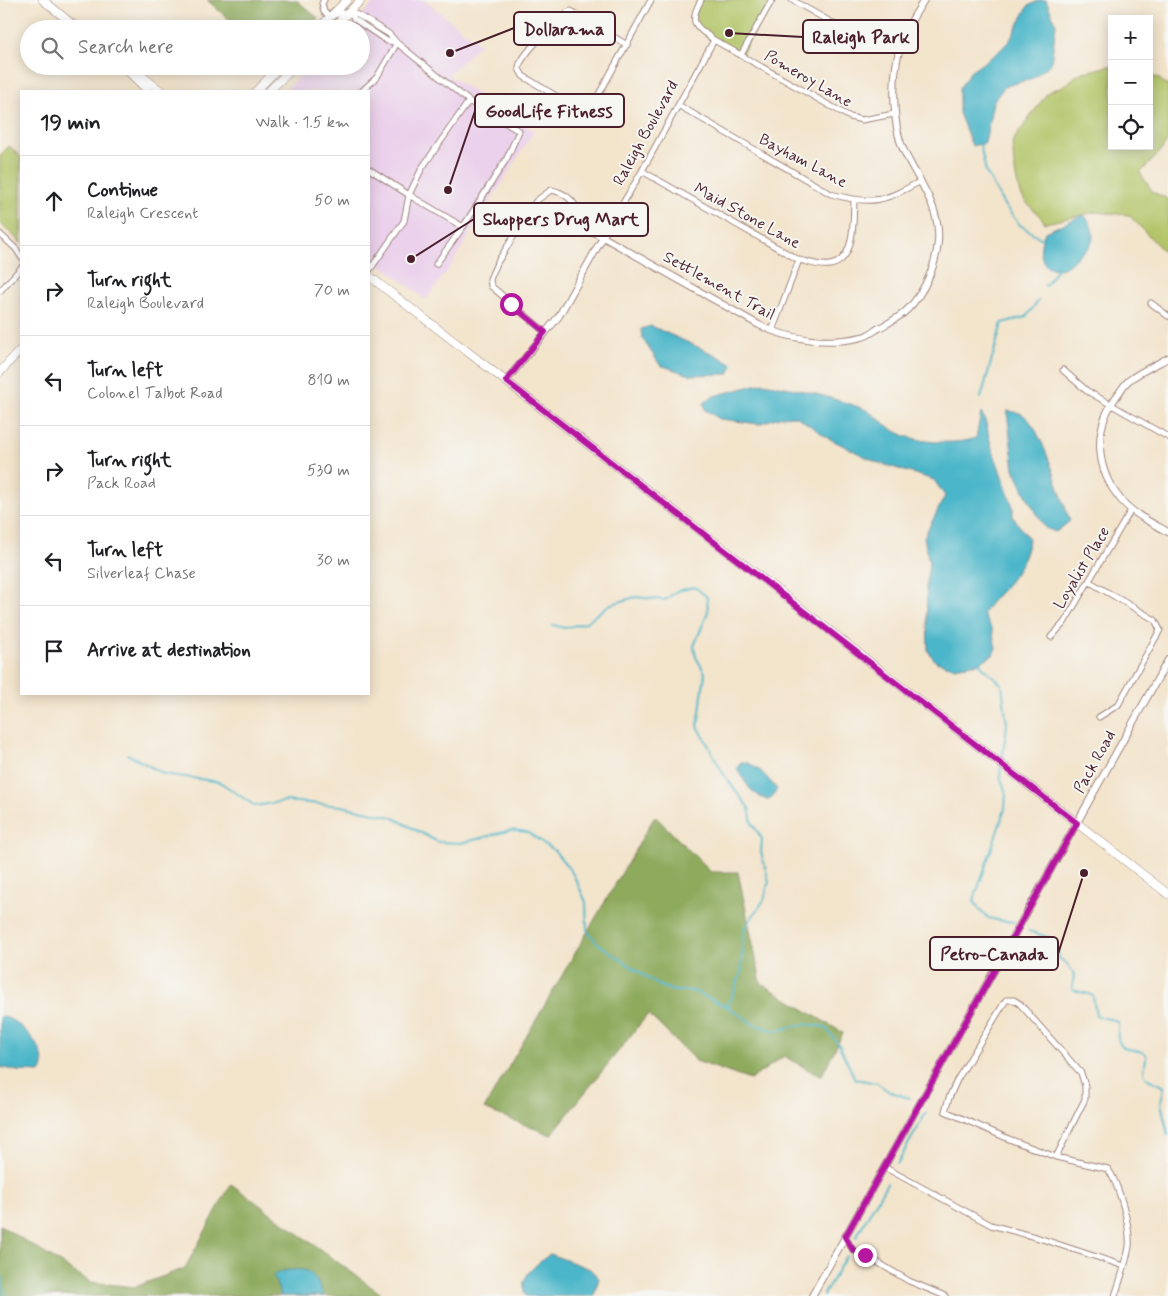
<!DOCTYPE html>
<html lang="en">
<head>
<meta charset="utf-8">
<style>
  body { margin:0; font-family:Mynerve,sans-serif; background:#f6f6f6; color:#202124 }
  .controls { position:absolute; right:15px; top:15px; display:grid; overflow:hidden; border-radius:0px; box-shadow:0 2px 12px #0003 }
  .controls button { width:45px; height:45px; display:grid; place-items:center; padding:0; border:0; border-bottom:1px solid #e0e0e0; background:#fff; color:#202124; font:25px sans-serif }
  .stop { position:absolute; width:15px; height:15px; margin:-11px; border:4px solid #b5179e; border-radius:50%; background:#fff }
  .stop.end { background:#b5179e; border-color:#fff; box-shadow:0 1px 5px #0008 }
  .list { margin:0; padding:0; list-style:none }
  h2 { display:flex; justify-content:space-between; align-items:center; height:65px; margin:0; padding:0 20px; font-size:21px }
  h2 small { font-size:16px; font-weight:400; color:#757577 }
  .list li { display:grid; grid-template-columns:32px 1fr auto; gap:15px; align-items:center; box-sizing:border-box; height:90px; padding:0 20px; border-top:1px solid #e0e0e0 }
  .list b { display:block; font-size:19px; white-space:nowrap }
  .list p { margin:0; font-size:16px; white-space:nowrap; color:#757577 }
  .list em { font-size:16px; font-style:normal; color:#757577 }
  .icon { flex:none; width:28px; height:28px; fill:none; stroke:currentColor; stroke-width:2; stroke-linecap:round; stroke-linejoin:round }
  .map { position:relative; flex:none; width:1168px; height:1296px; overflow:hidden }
  .search { position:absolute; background:#fff; box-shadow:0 2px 12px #0003; left:20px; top:20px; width:350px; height:55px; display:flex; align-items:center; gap:12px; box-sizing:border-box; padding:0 18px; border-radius:28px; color:#757577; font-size:19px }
  .panel { position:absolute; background:#fff; box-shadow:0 2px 12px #0003; left:20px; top:90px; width:350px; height:605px; border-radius:0px }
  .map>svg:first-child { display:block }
  .built { fill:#ebd1eb }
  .green { fill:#b3c569; stroke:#7e724a }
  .forest { fill:#8eaa5d; stroke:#6c6444 }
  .water { fill:#4cb6c9; stroke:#4b6a7a }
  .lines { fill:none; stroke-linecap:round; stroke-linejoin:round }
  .stream { stroke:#4cb6c9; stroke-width:2 }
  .minor-casing { stroke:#9e827c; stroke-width:7 }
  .tertiary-casing { stroke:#9e827c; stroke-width:8 }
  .secondary-casing { stroke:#9e827c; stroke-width:9 }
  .minor { stroke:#fff; stroke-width:5 }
  .tertiary { stroke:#fff; stroke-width:6 }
  .secondary { stroke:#fff; stroke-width:8 }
  .route { stroke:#b5179e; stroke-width:6 }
  .labels { text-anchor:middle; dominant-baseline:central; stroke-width:4; stroke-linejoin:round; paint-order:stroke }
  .street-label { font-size:16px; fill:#4a1f2b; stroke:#f6f6f2 }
  .leader { fill:none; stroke:#4a1f2b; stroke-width:2 }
  .callout-dot { fill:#4a1f2b; stroke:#f6f6f2; stroke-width:2 }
  .callout { fill:#f6f6f2; stroke:#4a1f2b; stroke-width:2 }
  .callout-label { font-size:18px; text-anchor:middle; font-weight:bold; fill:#4a1f2b }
</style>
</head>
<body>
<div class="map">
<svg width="1168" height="1296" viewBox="0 0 1168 1296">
  <rect width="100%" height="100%" fill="#f6f6f2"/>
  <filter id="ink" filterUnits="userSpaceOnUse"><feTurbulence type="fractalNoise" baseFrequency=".02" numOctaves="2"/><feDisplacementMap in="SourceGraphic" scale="10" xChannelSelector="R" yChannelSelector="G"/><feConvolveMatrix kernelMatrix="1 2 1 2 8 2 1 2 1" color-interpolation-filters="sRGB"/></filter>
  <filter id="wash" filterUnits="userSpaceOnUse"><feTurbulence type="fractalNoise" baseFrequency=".0096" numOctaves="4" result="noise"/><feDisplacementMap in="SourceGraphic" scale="20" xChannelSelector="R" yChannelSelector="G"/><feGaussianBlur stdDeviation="1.12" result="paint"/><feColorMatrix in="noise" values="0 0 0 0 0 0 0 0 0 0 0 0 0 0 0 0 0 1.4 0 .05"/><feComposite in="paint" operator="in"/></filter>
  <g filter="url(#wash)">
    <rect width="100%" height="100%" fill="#f3e4cc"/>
    <path class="built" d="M377,0H424L480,44L448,75L534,131L450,267L426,300L369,255V91H285L310,66H361V29H348Z"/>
    <path class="green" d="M701,0H772L741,55L697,27L695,12Z
      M1109,66H1112V146H1149V75L1158,78L1168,86V140L1160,152L1140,173L1153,192L1168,199V256L1129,215L1096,212L1045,223C1039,213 1026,205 1022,196C1014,180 1014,160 1012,142L1048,92L1063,86L1080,73Z
      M9,146L21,157V243L0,223V156Z"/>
    <path class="forest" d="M207,0H296L318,18L307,29H240Z
      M655,816L711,872H738L761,983L843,1033L821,1077L784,1056L750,1080L696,1061L648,1014L551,1135L484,1109Z
      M231,1184L384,1296H0V1225L90,1282L135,1287L185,1268Z"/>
    <path class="water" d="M1040,0H1046L1056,24L1051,64L1033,78L1004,87L993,102L985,143L972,146L959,113V89L970,72L997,53L1010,40L1028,6Z
      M1084,215C1091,223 1096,234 1091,244C1089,249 1083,251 1079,255C1067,266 1064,273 1046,266C1038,255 1040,244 1045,232Z
      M651,326L718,356L733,365L729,374L690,375L660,365L642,338L641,329Z
      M763,383C795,388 828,396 859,407C875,412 886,428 901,434C919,443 957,445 976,438L981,413L985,419L991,445L1013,507V517L1029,539C1026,554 1021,567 1011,580C1002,592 991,600 983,614L992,629L996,648L993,655L979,663L954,667L936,662L928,651L926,586L929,563L924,537L945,496L934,480L876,462L828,438L796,416L779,417L759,424L720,419L705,410L704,403L714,396Z
      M1007,411C1011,412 1019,412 1022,414C1042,425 1061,498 1070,521L1056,532L1045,528L1026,495L1014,469Z
      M741,762C756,762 767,778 777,789L773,796L767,800C750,793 746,784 737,768Z
      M0,1016C19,1018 52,1053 41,1072L17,1071L0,1067Z
      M550,1254L590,1269L599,1278L594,1296H526C516,1278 537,1264 550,1254Z
      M288,1270C293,1270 300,1269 304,1270C315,1273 320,1287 324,1296H281L273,1276L279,1272Z"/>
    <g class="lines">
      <path class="stream" d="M980,144L986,172L1004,205L1020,225L1042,239
        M1045,286L1057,269
        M981,398L1002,323L1026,317L1038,301
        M553,625L564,628L585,623L609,605L635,597L665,600L677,591L695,587L707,597L708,612L694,646L696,657L705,673L698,726L724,775L749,808L752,823L762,839L761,852L769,882L764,900L744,929L741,973L728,1007
        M979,663L1002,685L1007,725L1002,761
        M127,754L164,774L220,782L255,806L286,801L342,806L392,817L438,842L462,843L511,830L527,832L555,851L573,874L586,902L587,930L597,943L658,985L673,991H693L728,1007L753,1024L775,1031L805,1024L825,1027L839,1045L855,1079L877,1083L888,1091L909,1098
        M1001,766L1000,776L1006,793L1005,809L974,900C984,922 992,919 1014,922
        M1029,931L1050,938L1057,944L1059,958L1067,964L1074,974L1072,988C1079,994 1085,991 1093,996L1096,1015C1103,1020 1110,1017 1118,1022C1119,1028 1117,1033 1118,1039C1122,1054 1135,1047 1146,1054C1147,1060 1144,1066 1144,1072C1145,1082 1158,1081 1164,1087L1161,1103L1168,1135
        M897,1164L926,1113
        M856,1237L887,1183
        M0,1276L2,1277L5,1296
        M823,1296L846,1256"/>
    </g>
  </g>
  <g filter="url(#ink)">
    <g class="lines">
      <defs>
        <path id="minor" d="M324,0L322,3L324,12L330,16L349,12L358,15L389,34L397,43L377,77L362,91
          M701,0C688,23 695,26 714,40L850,117L862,120L894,114
          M792,0L857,37L899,50
          M352,14L354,19L387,41L394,42
          M627,45L571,11C561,13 526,52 521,62C519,64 519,67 519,69L523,76L579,110H587L593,105L651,0
          M741,55L772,0
          M678,105L831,194C873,206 884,201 921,181
          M369,169L409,195L422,168L469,101L397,43
          M642,171L799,260C809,262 820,267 830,265C856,261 853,219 854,200
          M0,234L16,249L21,257
          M436,264L463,227
          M369,271L404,221L409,195L463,227L507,158L519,131L469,101
          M0,291L21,268
          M1151,303L1168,316
          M772,331L799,260
          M545,332L491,286L490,279L497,263L536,201L551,190C563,192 573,199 579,212C580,215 581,220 583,223C588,231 595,234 603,237L642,171L714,40
          M1063,370L1087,391L1168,437
          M1090,582L1155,620L1160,630L1118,705L1099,717
          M1051,637L1064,623L1131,510
          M1056,1157L1085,1099V1086L1081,1073L1020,1004L1014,1000H1006L957,1080L949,1098L945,1111L1009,1139L1056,1157L1108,1169C1119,1185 1131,1227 1129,1247C1126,1264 1120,1280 1115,1296
          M884,1167L991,1225L1039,1238L1124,1266
          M845,1237L853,1250L865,1255L909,1281L945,1296"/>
        <path id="tertiary" d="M1168,358C1155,365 1139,372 1128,381C1123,386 1120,392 1116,397C1093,429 1095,469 1121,500C1133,514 1152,523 1168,532
          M506,381L559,316L603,237L759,325C790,340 829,345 862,337C868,336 874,331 879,328C889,323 899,318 907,310C924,293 936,266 938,242C941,207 918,181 904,151C892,126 892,78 899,51C903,33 914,16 924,0
          M812,1296L1168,660"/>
        <path id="secondary" d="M43,0L78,29
          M318,29L347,0
          M332,29L361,0
          M123,66L148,91
          M128,70L142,76L161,91
          M256,91L280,66
          M269,91L295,66
          M369,276L789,599L1168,894
          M0,372L21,349"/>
      </defs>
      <use href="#minor" class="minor-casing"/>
      <use href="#tertiary" class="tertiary-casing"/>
      <use href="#secondary" class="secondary-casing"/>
      <use href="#minor" class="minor"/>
      <use href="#tertiary" class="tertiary"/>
      <use href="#secondary" class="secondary"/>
    </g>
  </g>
  <g class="lines" filter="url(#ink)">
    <path class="route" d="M511,304L545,332L506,381L1077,823L845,1237L853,1250L865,1255"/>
  </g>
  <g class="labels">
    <g class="street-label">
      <text transform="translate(808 79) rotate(30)">Pomeroy Lane</text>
      <text transform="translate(646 133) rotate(-61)">Raleigh Boulevard</text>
      <text transform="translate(803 161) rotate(28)">Bayham Lane</text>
      <text transform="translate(747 216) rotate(29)">Maid Stone Lane</text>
      <text transform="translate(719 286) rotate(29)">Settlement Trail</text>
      <text transform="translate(1082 568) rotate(-59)">Loyalist Place</text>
      <text transform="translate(1095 762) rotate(-61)">Pack Road</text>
    </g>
  </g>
  <path class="leader" d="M450 53L514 28M729 33L803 37M448 190L475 111M411 259L474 219M1084 873L1058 954"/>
  <g class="callout-dot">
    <circle cx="450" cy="53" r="5"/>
    <circle cx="729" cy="33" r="5"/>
    <circle cx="448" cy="190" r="5"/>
    <circle cx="411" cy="259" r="5"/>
    <circle cx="1084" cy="873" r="5"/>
  </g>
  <g class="callout">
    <rect x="514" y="12" width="101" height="33" rx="5"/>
    <rect x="803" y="20" width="115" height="33" rx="5"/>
    <rect x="475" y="94" width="149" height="33" rx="5"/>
    <rect x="474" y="203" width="174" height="33" rx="5"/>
    <rect x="930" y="937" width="128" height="33" rx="5"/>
  </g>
  <g class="callout-label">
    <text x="564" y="35">Dollarama</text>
    <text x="861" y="43">Raleigh Park</text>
    <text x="549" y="117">GoodLife Fitness</text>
    <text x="561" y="225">Shoppers Drug Mart</text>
    <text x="994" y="960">Petro-Canada</text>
  </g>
</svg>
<div class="controls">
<button>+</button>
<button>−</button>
<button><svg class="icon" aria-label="locate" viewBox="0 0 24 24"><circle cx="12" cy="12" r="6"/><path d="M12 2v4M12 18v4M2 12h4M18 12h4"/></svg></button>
</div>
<div class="stop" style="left:511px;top:304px"></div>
<div class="stop end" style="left:865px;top:1255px"></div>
<div class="search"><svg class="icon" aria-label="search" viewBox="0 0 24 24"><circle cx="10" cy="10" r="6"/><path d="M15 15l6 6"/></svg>Search here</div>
<section class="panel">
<h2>19 min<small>Walk · 1.5 km</small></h2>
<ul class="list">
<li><svg class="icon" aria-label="ahead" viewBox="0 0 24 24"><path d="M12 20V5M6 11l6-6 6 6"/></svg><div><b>Continue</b><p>Raleigh Crescent</p></div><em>50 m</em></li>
<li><svg class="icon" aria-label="right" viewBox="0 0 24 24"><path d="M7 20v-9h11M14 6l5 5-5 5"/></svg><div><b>Turn right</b><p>Raleigh Boulevard</p></div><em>70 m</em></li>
<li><svg class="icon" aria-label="left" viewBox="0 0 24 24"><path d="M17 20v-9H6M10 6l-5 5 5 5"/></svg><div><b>Turn left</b><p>Colonel Talbot Road</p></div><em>810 m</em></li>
<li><svg class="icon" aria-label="right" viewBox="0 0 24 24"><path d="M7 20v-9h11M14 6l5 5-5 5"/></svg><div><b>Turn right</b><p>Pack Road</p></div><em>530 m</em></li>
<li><svg class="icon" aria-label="left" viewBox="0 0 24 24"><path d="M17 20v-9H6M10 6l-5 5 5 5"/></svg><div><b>Turn left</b><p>Silverleaf Chase</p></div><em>30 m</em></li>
<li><svg class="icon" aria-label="arrive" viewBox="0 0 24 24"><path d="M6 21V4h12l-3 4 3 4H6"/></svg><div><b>Arrive at destination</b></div></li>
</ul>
</section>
</div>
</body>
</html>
